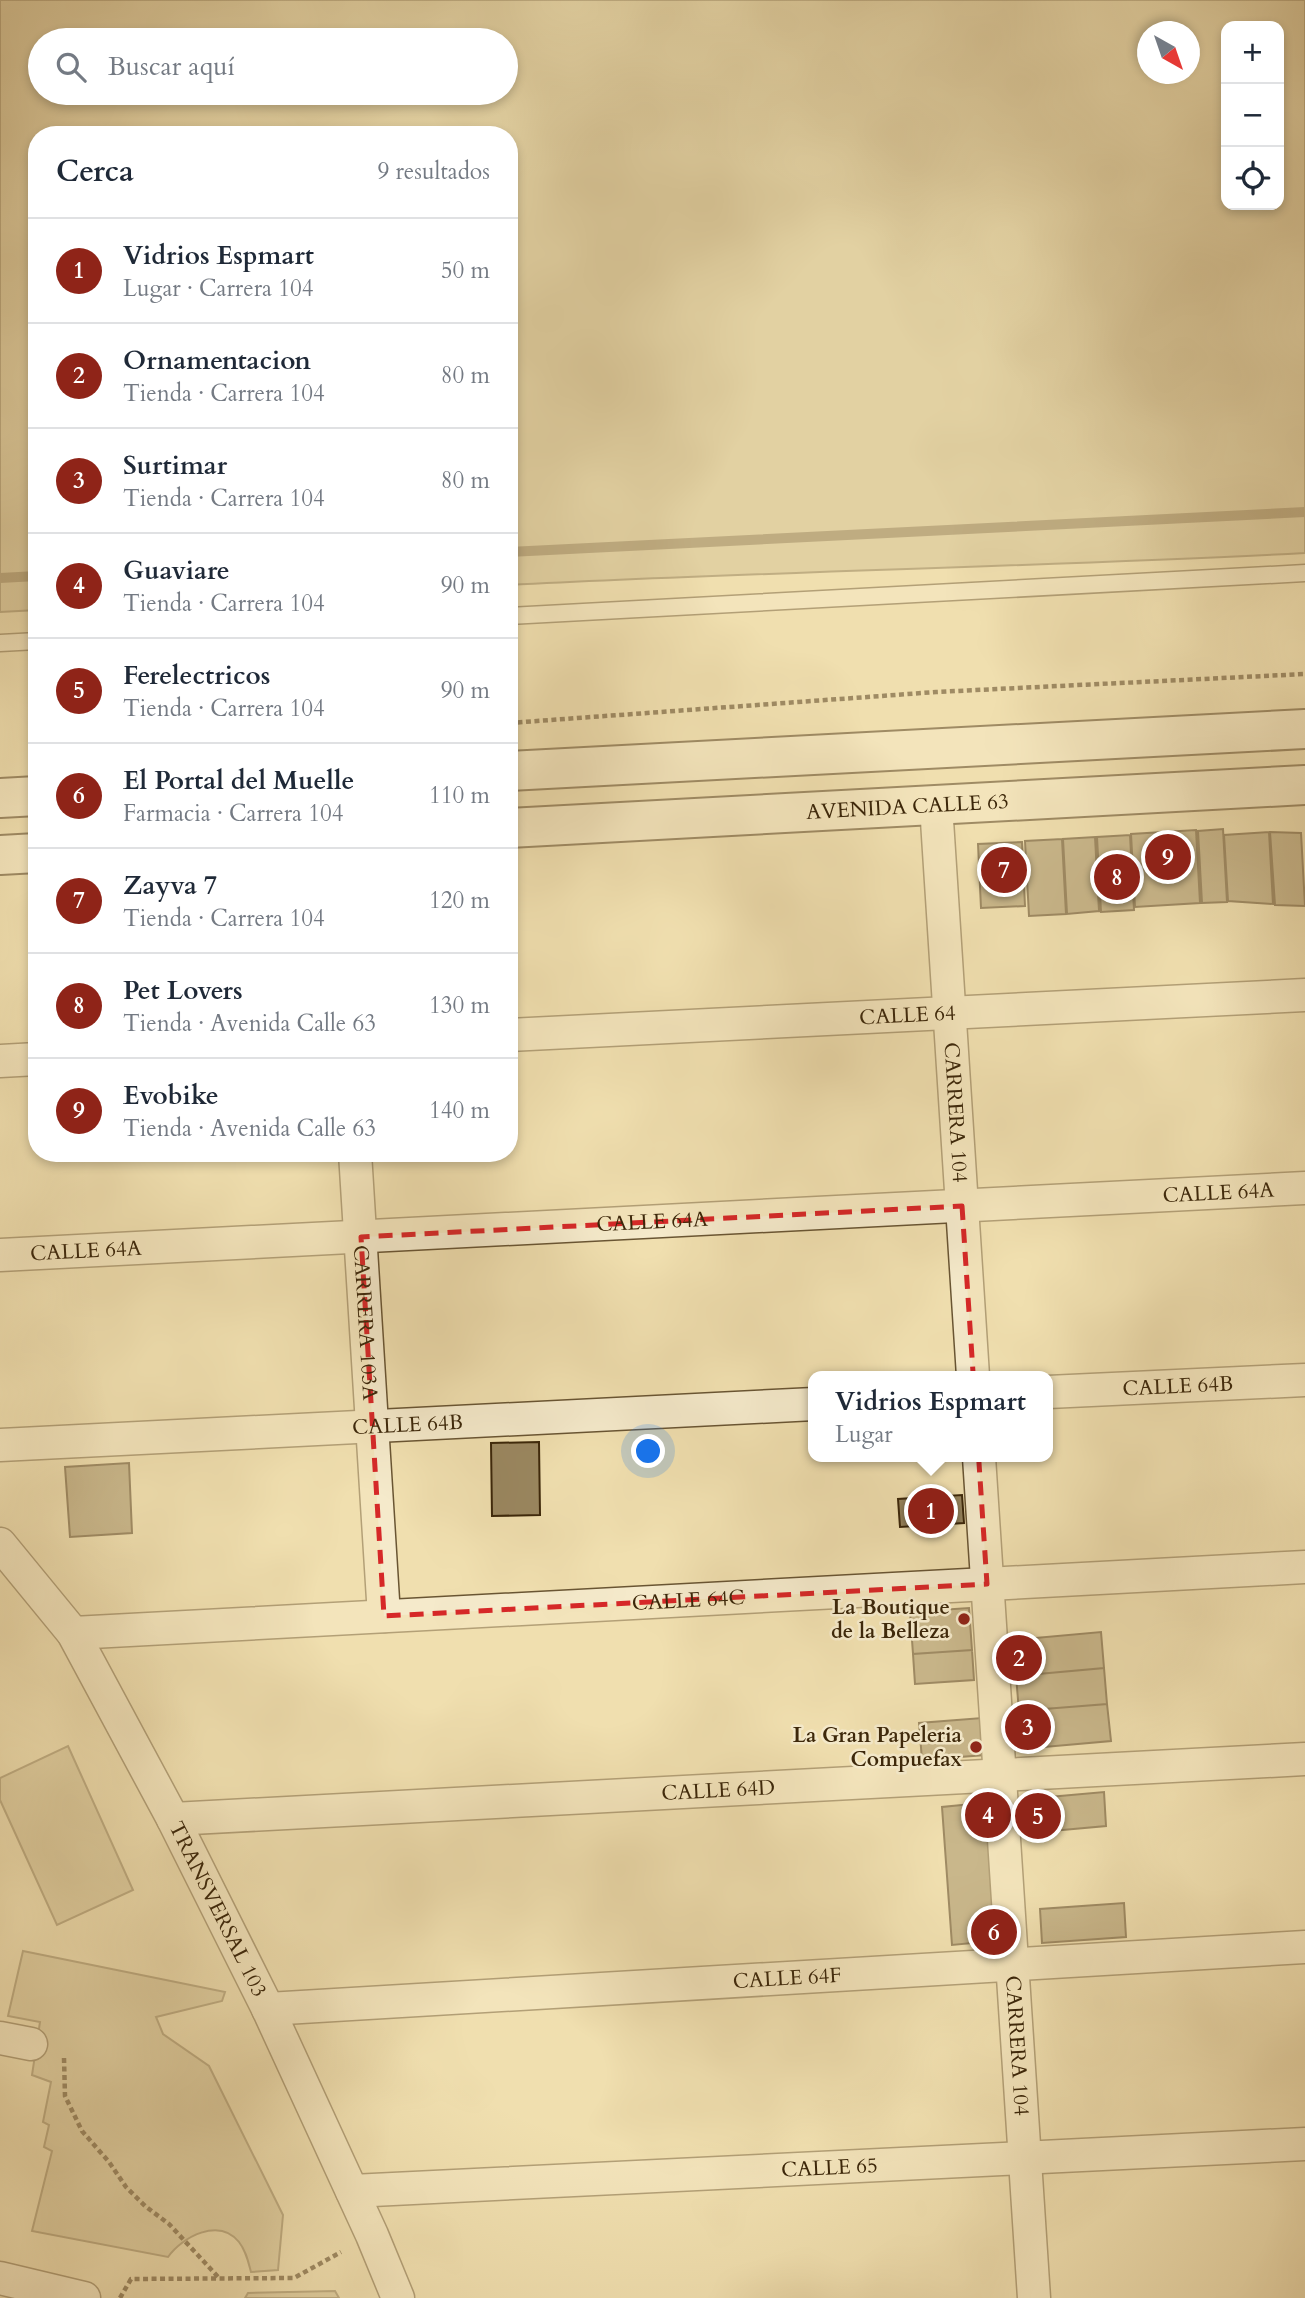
<!DOCTYPE html>
<html lang="es">
<head>
<meta charset="utf-8">
<style>
  body { margin:0; font-family:Cardo,serif; background:#f6f6f7; color:#1f2937 }
  .controls { position:absolute; right:21px; top:21px; display:grid; overflow:hidden; border-radius:14px; box-shadow:0 4px 10px #0003 }
  .controls button { width:63px; height:63px; display:grid; place-items:center; padding:0; border:0; border-bottom:2px solid #e0e1e3; background:#fff; color:#1f2937; font:35px sans-serif }
  .compass { position:absolute; left:1137px; top:21px; width:63px; height:63px; border-radius:50%; background:#fff; box-shadow:0 4px 10px #0003; rotate:140deg }
  .you { position:absolute; left:649px; top:1452px; width:24px; height:24px; margin:-18px; border:5px solid #fff; border-radius:50%; background:#1a73e8; box-shadow:0 0 0 10px #1a73e833 }
  .badge { display:grid; place-items:center; width:46px; height:46px; border-radius:50%; background:#8f2418; color:#fff; font-size:23px; font-weight:700 }
  .pin { position:absolute; translate:-50% -50%; border:4px solid #fff; box-shadow:0 2px 7px #0006 }
  .popup { position:absolute; left:808px; top:1371px; width:245px; height:91px; box-sizing:border-box; display:grid; place-content:center; border-radius:14px; background:#fff; filter:drop-shadow(0 2px 5px #0005); font-size:23px; white-space:nowrap; color:#747a83 }
  .popup b { font-size:26px; color:#1f2937 }
  .popup::after { content:''; position:absolute; left:50%; top:100%; margin-left:-14px; border:14px solid transparent; border-top-color:#fff }
  .list { margin:0; padding:0; list-style:none }
  h2 { display:flex; justify-content:space-between; align-items:center; height:91px; margin:0; padding:0 28px; font-size:30px }
  h2 small { font-size:23px; font-weight:400; color:#747a83 }
  .list li { display:grid; grid-template-columns:46px 1fr auto; gap:21px; align-items:center; box-sizing:border-box; height:105px; padding:0 28px; border-top:2px solid #e0e1e3 }
  .list b { display:block; font-size:26px; white-space:nowrap }
  .list p { margin:0; font-size:23px; white-space:nowrap; color:#747a83 }
  .list em { font-size:23px; font-style:normal; color:#747a83 }
  .icon { flex:none; width:38px; height:38px; fill:none; stroke:currentColor; stroke-width:2; stroke-linecap:round; stroke-linejoin:round }
  .map { position:relative; flex:none; width:1305px; height:2298px; overflow:hidden }
  .search { position:absolute; background:#fff; box-shadow:0 4px 10px #0003; left:28px; top:28px; width:490px; height:77px; display:flex; align-items:center; gap:18px; box-sizing:border-box; padding:0 24px; border-radius:38px; color:#747a83; font-size:26px }
  .panel { position:absolute; background:#fff; box-shadow:0 4px 10px #0003; left:28px; top:126px; width:490px; height:1036px; border-radius:28px }
  .map>svg:first-child { display:block }
  .green { fill:#d1c093; stroke:#86744e; stroke-width:2; fill-rule:evenodd }
  .lines { fill:none; stroke-linecap:round; stroke-linejoin:round }
  .stream { stroke:#83704b; stroke-width:10 }
  .building { fill:#9a8760; stroke:#3c270a; stroke-width:2 }
  .lane-casing { stroke:#695533; stroke-width:19 }
  .street-casing { stroke:#695533; stroke-width:35 }
  .secondary-casing { stroke:#3c270a; stroke-width:42 }
  .path { stroke:#3c270a; stroke-width:4.5; stroke-dasharray:5 3.5; stroke-linecap:butt }
  .lane { stroke:#f5eacb; stroke-width:16 }
  .street { stroke:#f5eacb; stroke-width:32 }
  .secondary { stroke:#f5eacb; stroke-width:38 }
  .marked { fill:none; stroke:#d62828; stroke-width:5; stroke-dasharray:14 9; stroke-linejoin:round }
  .poi-dot { fill:#8f2418; stroke:#f5eacb; stroke-width:2.5 }
  .labels { text-anchor:middle; dominant-baseline:central; stroke-width:5; stroke-linejoin:round; paint-order:stroke }
  .street-label { font-size:21px; fill:#3c270a; stroke:#f5eacb }
  .poi-label { font-size:21px; font-weight:bold; fill:#3c270a; stroke:#f5eacb; text-anchor:end }
</style>
</head>
<body>
<div class="map">
<svg width="1305" height="2298" viewBox="0 0 1305 2298">
  <rect width="100%" height="100%" fill="#f0dfaf"/>
  <filter id="stains"><feTurbulence type="fractalNoise" baseFrequency=".00286" numOctaves="4"/><feColorMatrix values="0 0 0 0 .2 0 0 0 0 .09 0 0 0 0 .02 0 0 0 .5 -.17"/></filter>
  <radialGradient id="worn" r=".72"><stop offset=".6" stop-color="#630" stop-opacity="0"/><stop offset="1" stop-color="#630" stop-opacity=".3"/></radialGradient>
  <path class="green" d="M0,0H1305V553C1040,567 774,571 509,585V135H37V610L0,612ZM1279,26V205H1226V26ZM1148,32H1190V74H1148ZM40,40H506V93H40Z
    M68,1746L133,1890L57,1925L0,1800V1778Z
    M23,1951L225,1992L222,2001L156,2017L163,2034L209,2066L283,2215L278,2270L251,2272C248,2261 246,2251 239,2242C219,2217 182,2237 168,2257L32,2231L52,2151L44,2147L49,2125L43,2122L51,2082L32,2075L40,2022L8,2016Z
    M335,2291L339,2298H245L248,2293Z"/>
  <g class="lines">
    <path class="stream" d="M509,552L1305,512
      M0,578L37,576"/>
  </g>
  <path class="building" d="M1223,829L1227,902L1202,903L1198,831Z
    M1196,830L1200,903L1135,907L1131,834Z
    M1269,832L1273,904L1228,901L1224,835Z
    M1270,832L1301,833L1305,906L1275,905Z
    M1130,835L1134,910L1101,912L1097,837Z
    M1095,837L1099,911L1067,914L1063,839Z
    M1062,839L1066,914L1029,916L1025,841Z
    M1022,842L1025,906L981,908L978,844Z
    M539,1442L540,1515L492,1516L491,1443Z
    M129,1463L132,1533L70,1537L65,1467Z
    M962,1495L964,1523L900,1527L898,1499Z
    M969,1608L972,1650L913,1654L910,1612Z
    M1101,1632L1104,1668L1016,1676L1013,1640Z
    M972,1650L974,1680L915,1684L913,1654Z
    M1104,1668L1107,1704L1019,1711L1016,1676Z
    M1107,1704L1111,1741L1022,1749L1019,1711Z
    M982,1718L985,1755L922,1760L919,1723Z
    M1104,1792L1106,1826L1030,1833L1027,1799Z
    M992,1802L1003,1940L952,1945L942,1807Z
    M1124,1903L1126,1937L1042,1943L1040,1909Z"/>
  <g class="lines">
    <defs>
      <path id="lane" d="M509,616L1305,573
        M0,643L37,641"/>
      <g id="street">
        <path id="s1" d="M936,805L973,1376"/>
        <path id="s2" d="M509,1035L1305,995"/>
        <path d="M0,1061L37,1059"/>
        <path id="s3" d="M355,1153L384,1616"/>
        <path id="s4" d="M0,1255L1305,1188"/>
        <path id="s5" d="M1048,1392L1305,1380"/>
        <path id="s6" d="M0,1445L814,1404"/>
        <path id="s7" d="M979,1457L1034,2298"/>
        <path id="s8" d="M0,1544L73,1633L173,1819L268,2009L372,2235L398,2298"/>
        <path id="s9" d="M73,1633L1305,1567"/>
        <path id="s10" d="M173,1819L1305,1759"/>
        <path id="s11" d="M268,2009L1305,1947"/>
        <path d="M0,2038L31,2044"/>
        <path id="s12" d="M352,2191L1305,2144"/>
        <path d="M0,2278L84,2298"/>
      </g>
      <g id="secondary">
        <path d="M509,771L1305,729"/>
        <path d="M0,798L37,796"/>
        <path id="s13" d="M509,828L1305,785"/>
        <path d="M0,855L37,853"/>
      </g>
    </defs>
    <use href="#lane" class="lane-casing"/>
    <use href="#street" class="street-casing"/>
    <use href="#secondary" class="secondary-casing"/>
    <path class="path" d="M509,723L936,692L1305,674
      M64,2058L65,2096L82,2131L109,2162L126,2187L145,2206L169,2224L220,2279
      M120,2298L131,2279L294,2278L341,2252"/>
    <use href="#lane" class="lane"/>
    <use href="#street" class="street"/>
    <use href="#secondary" class="secondary"/>
  </g>
  <path d="M0 0H1305V2298H0ZM962,1206L987,1584L384,1616L361,1237Z" fill="#f0dfaf" fill-opacity=".55" fill-rule="evenodd"/>
  <path class="marked" d="M962,1206L987,1584L384,1616L361,1237Z"/>
  <g class="poi-dot">
    <circle cx="964" cy="1619" r="7"/>
    <circle cx="976" cy="1747" r="7"/>
  </g>
  <g class="labels">
    <g class="street-label">
      <text stroke="none"><textPath href="#s13" startOffset="399">AVENIDA CALLE 63</textPath></text>
      <text stroke="none"><textPath href="#s2" startOffset="399">CALLE 64</textPath></text>
      <text stroke="none"><textPath href="#s1" startOffset="308">CARRERA 104</textPath></text>
      <text stroke="none"><textPath href="#s4" startOffset="1220">CALLE 64A</textPath></text>
      <text stroke="none"><textPath href="#s4" startOffset="653">CALLE 64A</textPath></text>
      <text stroke="none"><textPath href="#s4" startOffset="86">CALLE 64A</textPath></text>
      <text stroke="none"><textPath href="#s3" startOffset="170">CARRERA 103A</textPath></text>
      <text stroke="none"><textPath href="#s5" startOffset="130">CALLE 64B</textPath></text>
      <text stroke="none"><textPath href="#s6" startOffset="408">CALLE 64B</textPath></text>
      <text stroke="none"><textPath href="#s9" startOffset="616">CALLE 64C</textPath></text>
      <text stroke="none"><textPath href="#s10" startOffset="546">CALLE 64D</textPath></text>
      <text stroke="none"><textPath href="#s8" startOffset="427">TRANSVERSAL 103</textPath></text>
      <text stroke="none"><textPath href="#s11" startOffset="520">CALLE 64F</textPath></text>
      <text stroke="none"><textPath href="#s7" startOffset="590">CARRERA 104</textPath></text>
      <text stroke="none"><textPath href="#s12" startOffset="478">CALLE 65</textPath></text>
    </g>
    <g class="poi-label">
      <text x="950" y="1607">La Boutique<tspan x="950" dy="24">de la Belleza</tspan></text>
      <text x="962" y="1735">La Gran Papeleria<tspan x="962" dy="24">Compuefax</tspan></text>
    </g>
  </g>
  <rect width="100%" height="100%" filter="url(#stains)"/>
  <rect width="100%" height="100%" fill="url(#worn)"/>
</svg>
<div class="controls">
<button>+</button>
<button>−</button>
<button><svg class="icon" aria-label="locate" viewBox="0 0 24 24"><circle cx="12" cy="12" r="6"/><path d="M12 2v4M12 18v4M2 12h4M18 12h4"/></svg></button>
</div>
<svg class="compass" viewBox="-18 -18 36 36"><path d="M0-13l5 13h-10z" fill="#e53935"/><path d="M0 13l5-13h-10z" fill="#747a83"/></svg>
<div class="you"></div>
<div class="pin badge" style="left:931px;top:1511px">1</div>
<div class="popup"><b>Vidrios Espmart</b>Lugar</div>
<div class="pin badge" style="left:1019px;top:1658px">2</div>
<div class="pin badge" style="left:1028px;top:1727px">3</div>
<div class="pin badge" style="left:988px;top:1815px">4</div>
<div class="pin badge" style="left:1038px;top:1816px">5</div>
<div class="pin badge" style="left:994px;top:1932px">6</div>
<div class="pin badge" style="left:1004px;top:870px">7</div>
<div class="pin badge" style="left:1117px;top:877px">8</div>
<div class="pin badge" style="left:1168px;top:857px">9</div>
<div class="search"><svg class="icon" aria-label="search" viewBox="0 0 24 24"><circle cx="10" cy="10" r="6"/><path d="M15 15l6 6"/></svg>Buscar aquí</div>
<section class="panel">
<h2>Cerca<small>9 resultados</small></h2>
<ul class="list">
<li><span class="badge">1</span><div><b>Vidrios Espmart</b><p>Lugar · Carrera 104</p></div><em>50 m</em></li>
<li><span class="badge">2</span><div><b>Ornamentacion</b><p>Tienda · Carrera 104</p></div><em>80 m</em></li>
<li><span class="badge">3</span><div><b>Surtimar</b><p>Tienda · Carrera 104</p></div><em>80 m</em></li>
<li><span class="badge">4</span><div><b>Guaviare</b><p>Tienda · Carrera 104</p></div><em>90 m</em></li>
<li><span class="badge">5</span><div><b>Ferelectricos</b><p>Tienda · Carrera 104</p></div><em>90 m</em></li>
<li><span class="badge">6</span><div><b>El Portal del Muelle</b><p>Farmacia · Carrera 104</p></div><em>110 m</em></li>
<li><span class="badge">7</span><div><b>Zayva 7</b><p>Tienda · Carrera 104</p></div><em>120 m</em></li>
<li><span class="badge">8</span><div><b>Pet Lovers</b><p>Tienda · Avenida Calle 63</p></div><em>130 m</em></li>
<li><span class="badge">9</span><div><b>Evobike</b><p>Tienda · Avenida Calle 63</p></div><em>140 m</em></li>
</ul>
</section>
</div>
</body>
</html>
